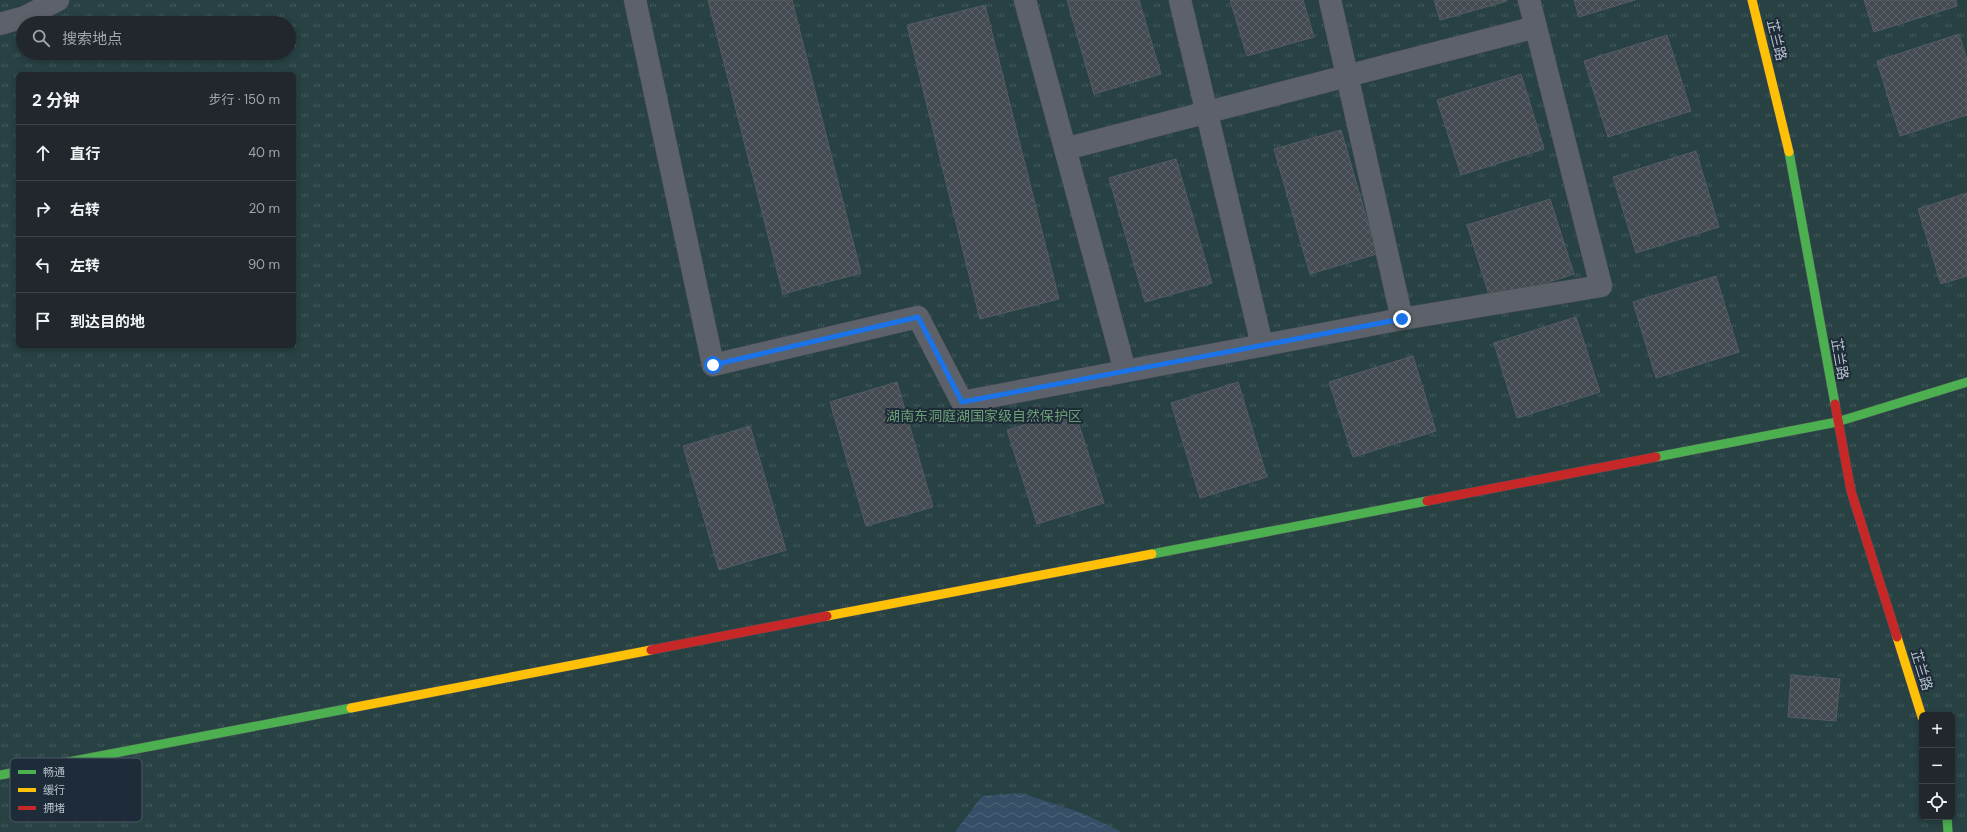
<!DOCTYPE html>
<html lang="zh">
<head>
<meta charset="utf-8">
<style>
  body { margin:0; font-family:"DM Sans","Noto Sans SC",sans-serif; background:#292f35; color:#f1f3f6 }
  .controls { position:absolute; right:12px; bottom:12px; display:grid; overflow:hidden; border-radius:6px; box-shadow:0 2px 6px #0003 }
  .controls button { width:36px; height:36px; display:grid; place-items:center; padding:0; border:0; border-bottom:1px solid #3e4449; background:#21272d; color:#f1f3f6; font:20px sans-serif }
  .stop { position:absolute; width:12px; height:12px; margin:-9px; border:3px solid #1a73e8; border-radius:50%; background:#fff }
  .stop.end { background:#1a73e8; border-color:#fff; box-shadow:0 1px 4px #0008 }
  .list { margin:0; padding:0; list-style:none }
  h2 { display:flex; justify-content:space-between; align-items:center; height:52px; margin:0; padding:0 16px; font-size:17px }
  h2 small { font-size:13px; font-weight:400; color:#a2a5aa }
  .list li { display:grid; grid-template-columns:26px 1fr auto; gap:12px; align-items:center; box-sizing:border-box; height:56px; padding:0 16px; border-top:1px solid #3e4449 }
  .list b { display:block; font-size:15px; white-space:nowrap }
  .list em { font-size:13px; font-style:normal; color:#a2a5aa }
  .icon { flex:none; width:22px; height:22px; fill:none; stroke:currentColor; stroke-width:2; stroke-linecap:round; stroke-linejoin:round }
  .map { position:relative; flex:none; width:1967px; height:832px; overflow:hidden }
  .search { position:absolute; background:#21272d; box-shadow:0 2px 6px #0003; left:16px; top:16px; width:280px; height:44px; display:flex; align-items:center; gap:10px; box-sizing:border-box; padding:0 14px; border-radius:22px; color:#a2a5aa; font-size:15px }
  .panel { position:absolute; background:#21272d; box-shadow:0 2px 6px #0003; left:16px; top:72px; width:280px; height:276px; border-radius:6px }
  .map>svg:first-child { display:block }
  .park { fill:url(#park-tufts); fill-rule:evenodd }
  .water { fill:url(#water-waves) }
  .building { fill:url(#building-cross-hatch); stroke:#545c63 }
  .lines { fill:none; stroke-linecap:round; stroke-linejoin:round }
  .street-casing { stroke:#4b5056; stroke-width:23 }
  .fast-casing { stroke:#4b5056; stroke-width:10 }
  .slow-casing { stroke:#4b5056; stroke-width:10 }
  .jam-casing { stroke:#4b5056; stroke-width:10 }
  .street { stroke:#5d626a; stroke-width:22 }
  .fast { stroke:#4caf50; stroke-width:9 }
  .slow { stroke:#ffc107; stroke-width:9 }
  .jam { stroke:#c62828; stroke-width:9 }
  .route { stroke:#1a73e8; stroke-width:5 }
  .labels { text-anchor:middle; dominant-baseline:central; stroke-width:4; stroke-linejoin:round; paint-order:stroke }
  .street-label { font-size:14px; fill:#b7c1cd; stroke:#1e2b38 }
  .park-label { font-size:14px; fill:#6d9f75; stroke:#1e2b38 }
  .key { fill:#1e2b38; stroke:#4c5865; stroke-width:1 }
  .key-label { font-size:11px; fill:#b7c1cd }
</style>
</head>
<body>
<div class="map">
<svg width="1967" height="832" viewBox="0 0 1967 832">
  <defs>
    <pattern id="park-tufts" width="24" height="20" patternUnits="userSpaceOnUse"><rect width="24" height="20" fill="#284143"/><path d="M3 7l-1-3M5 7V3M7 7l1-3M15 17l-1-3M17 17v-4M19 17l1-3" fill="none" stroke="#455b5d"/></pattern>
    <pattern id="water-waves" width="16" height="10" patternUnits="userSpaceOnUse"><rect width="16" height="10" fill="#374e67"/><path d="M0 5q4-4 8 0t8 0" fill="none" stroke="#52667c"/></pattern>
    <pattern id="building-cross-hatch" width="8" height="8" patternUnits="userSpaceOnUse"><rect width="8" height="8" fill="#444a51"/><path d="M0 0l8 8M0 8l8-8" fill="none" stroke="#5d6269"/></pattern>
  </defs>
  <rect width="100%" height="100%" fill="#2c343c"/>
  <path class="park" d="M0,0H1967V832H0ZM23,23H289V53H23ZM18,74H294V346H18ZM1922,715H1952V817H1922Z"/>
  <path class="water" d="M1021,793L1082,813L1122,832H955L982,796Z"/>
  <path class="building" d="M708,0H792L861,273L783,294Z
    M1067,0H1139L1161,74L1094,94Z
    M1230,0H1303L1314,37L1247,56Z
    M1434,0H1507V1L1440,20Z
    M1574,0H1635L1579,17Z
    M1864,0H1956L1957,6L1874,32Z
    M985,5L1059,299L980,319L907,25Z
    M1959,34L1967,60V115L1900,136L1877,61Z
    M1667,35L1691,111L1608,137L1584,61Z
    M1521,74L1544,149L1461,175L1437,100Z
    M1341,130L1377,254L1310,274L1274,149Z
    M1696,151L1719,227L1636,253L1613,177Z
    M1176,159L1212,283L1145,302L1109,178Z
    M1967,193V276L1941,284L1918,209Z
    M1550,199L1574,274L1491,301L1467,225Z
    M1716,276L1739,352L1656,378L1633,302Z
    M1576,317L1600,392L1517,418L1494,343Z
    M1413,356L1436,431L1353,457L1329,382Z
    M897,382L933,507L866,526L830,402Z
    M1238,382L1267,477L1200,498L1171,403Z
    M1074,409L1104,503L1037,524L1007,430Z
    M750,426L786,550L719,570L683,446Z
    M1791,675L1840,679L1836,721L1788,717Z"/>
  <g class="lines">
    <defs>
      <path id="street" d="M635,0L713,365L918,317L962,402L1402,319L1601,286L1529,0
        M1025,0L1125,371
        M1180,0L1262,345
        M1330,0L1402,319
        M0,24L25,17L58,0
        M1065,149L1536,27"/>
      <path id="fast" d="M1789,152L1835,404
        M1656,457L1837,422L1967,382
        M1152,554L1427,501
        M0,775L351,708
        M1947,817L1948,832"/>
      <path id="slow" d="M1752,0L1789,152
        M827,616L1152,554
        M1897,637L1922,717
        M351,708L651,650"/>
      <path id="jam" d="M1835,404L1851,491L1897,637
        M1427,501L1656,457
        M651,650L827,616"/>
    </defs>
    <use href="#street" class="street-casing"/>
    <use href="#fast" class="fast-casing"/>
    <use href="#slow" class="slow-casing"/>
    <use href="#jam" class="jam-casing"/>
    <use href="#street" class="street"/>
    <use href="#fast" class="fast"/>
    <use href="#slow" class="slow"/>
    <use href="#jam" class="jam"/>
  </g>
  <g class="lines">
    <path class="route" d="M713,365L918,317L962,402L1402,319"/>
  </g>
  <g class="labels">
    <g class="street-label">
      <text transform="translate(1777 40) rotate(76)">芷兰路</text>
      <text transform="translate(1840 359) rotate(80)">芷兰路</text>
      <text transform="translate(1922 670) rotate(73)">芷兰路</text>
    </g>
    <g class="park-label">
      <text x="984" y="416">湖南东洞庭湖国家级自然保护区</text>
    </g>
  </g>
  <rect x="10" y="758" width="132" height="64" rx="6" class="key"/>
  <rect x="18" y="770" width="18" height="4" fill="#4caf50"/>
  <rect x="18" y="788" width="18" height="4" fill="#ffc107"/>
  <rect x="18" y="806" width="18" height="4" fill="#c62828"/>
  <g class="key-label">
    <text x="43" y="776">畅通</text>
    <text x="43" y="794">缓行</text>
    <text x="43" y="812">拥堵</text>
  </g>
</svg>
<div class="controls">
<button>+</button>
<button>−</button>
<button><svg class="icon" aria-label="locate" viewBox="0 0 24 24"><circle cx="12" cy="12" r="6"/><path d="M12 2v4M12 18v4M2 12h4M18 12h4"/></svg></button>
</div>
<div class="stop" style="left:713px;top:365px"></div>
<div class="stop end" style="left:1402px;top:319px"></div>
<div class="search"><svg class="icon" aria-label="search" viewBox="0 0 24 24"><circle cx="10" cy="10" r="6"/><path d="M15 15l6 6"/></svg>搜索地点</div>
<section class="panel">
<h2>2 分钟<small>步行 · 150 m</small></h2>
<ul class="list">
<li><svg class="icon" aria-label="ahead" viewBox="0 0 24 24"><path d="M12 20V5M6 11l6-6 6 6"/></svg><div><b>直行</b></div><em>40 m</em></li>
<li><svg class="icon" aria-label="right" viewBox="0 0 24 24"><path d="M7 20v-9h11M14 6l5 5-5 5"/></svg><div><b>右转</b></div><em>20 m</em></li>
<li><svg class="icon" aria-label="left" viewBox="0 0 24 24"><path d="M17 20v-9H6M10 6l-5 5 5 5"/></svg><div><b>左转</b></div><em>90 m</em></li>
<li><svg class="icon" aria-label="arrive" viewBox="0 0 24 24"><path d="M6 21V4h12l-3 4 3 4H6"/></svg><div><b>到达目的地</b></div></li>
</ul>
</section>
</div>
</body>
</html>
